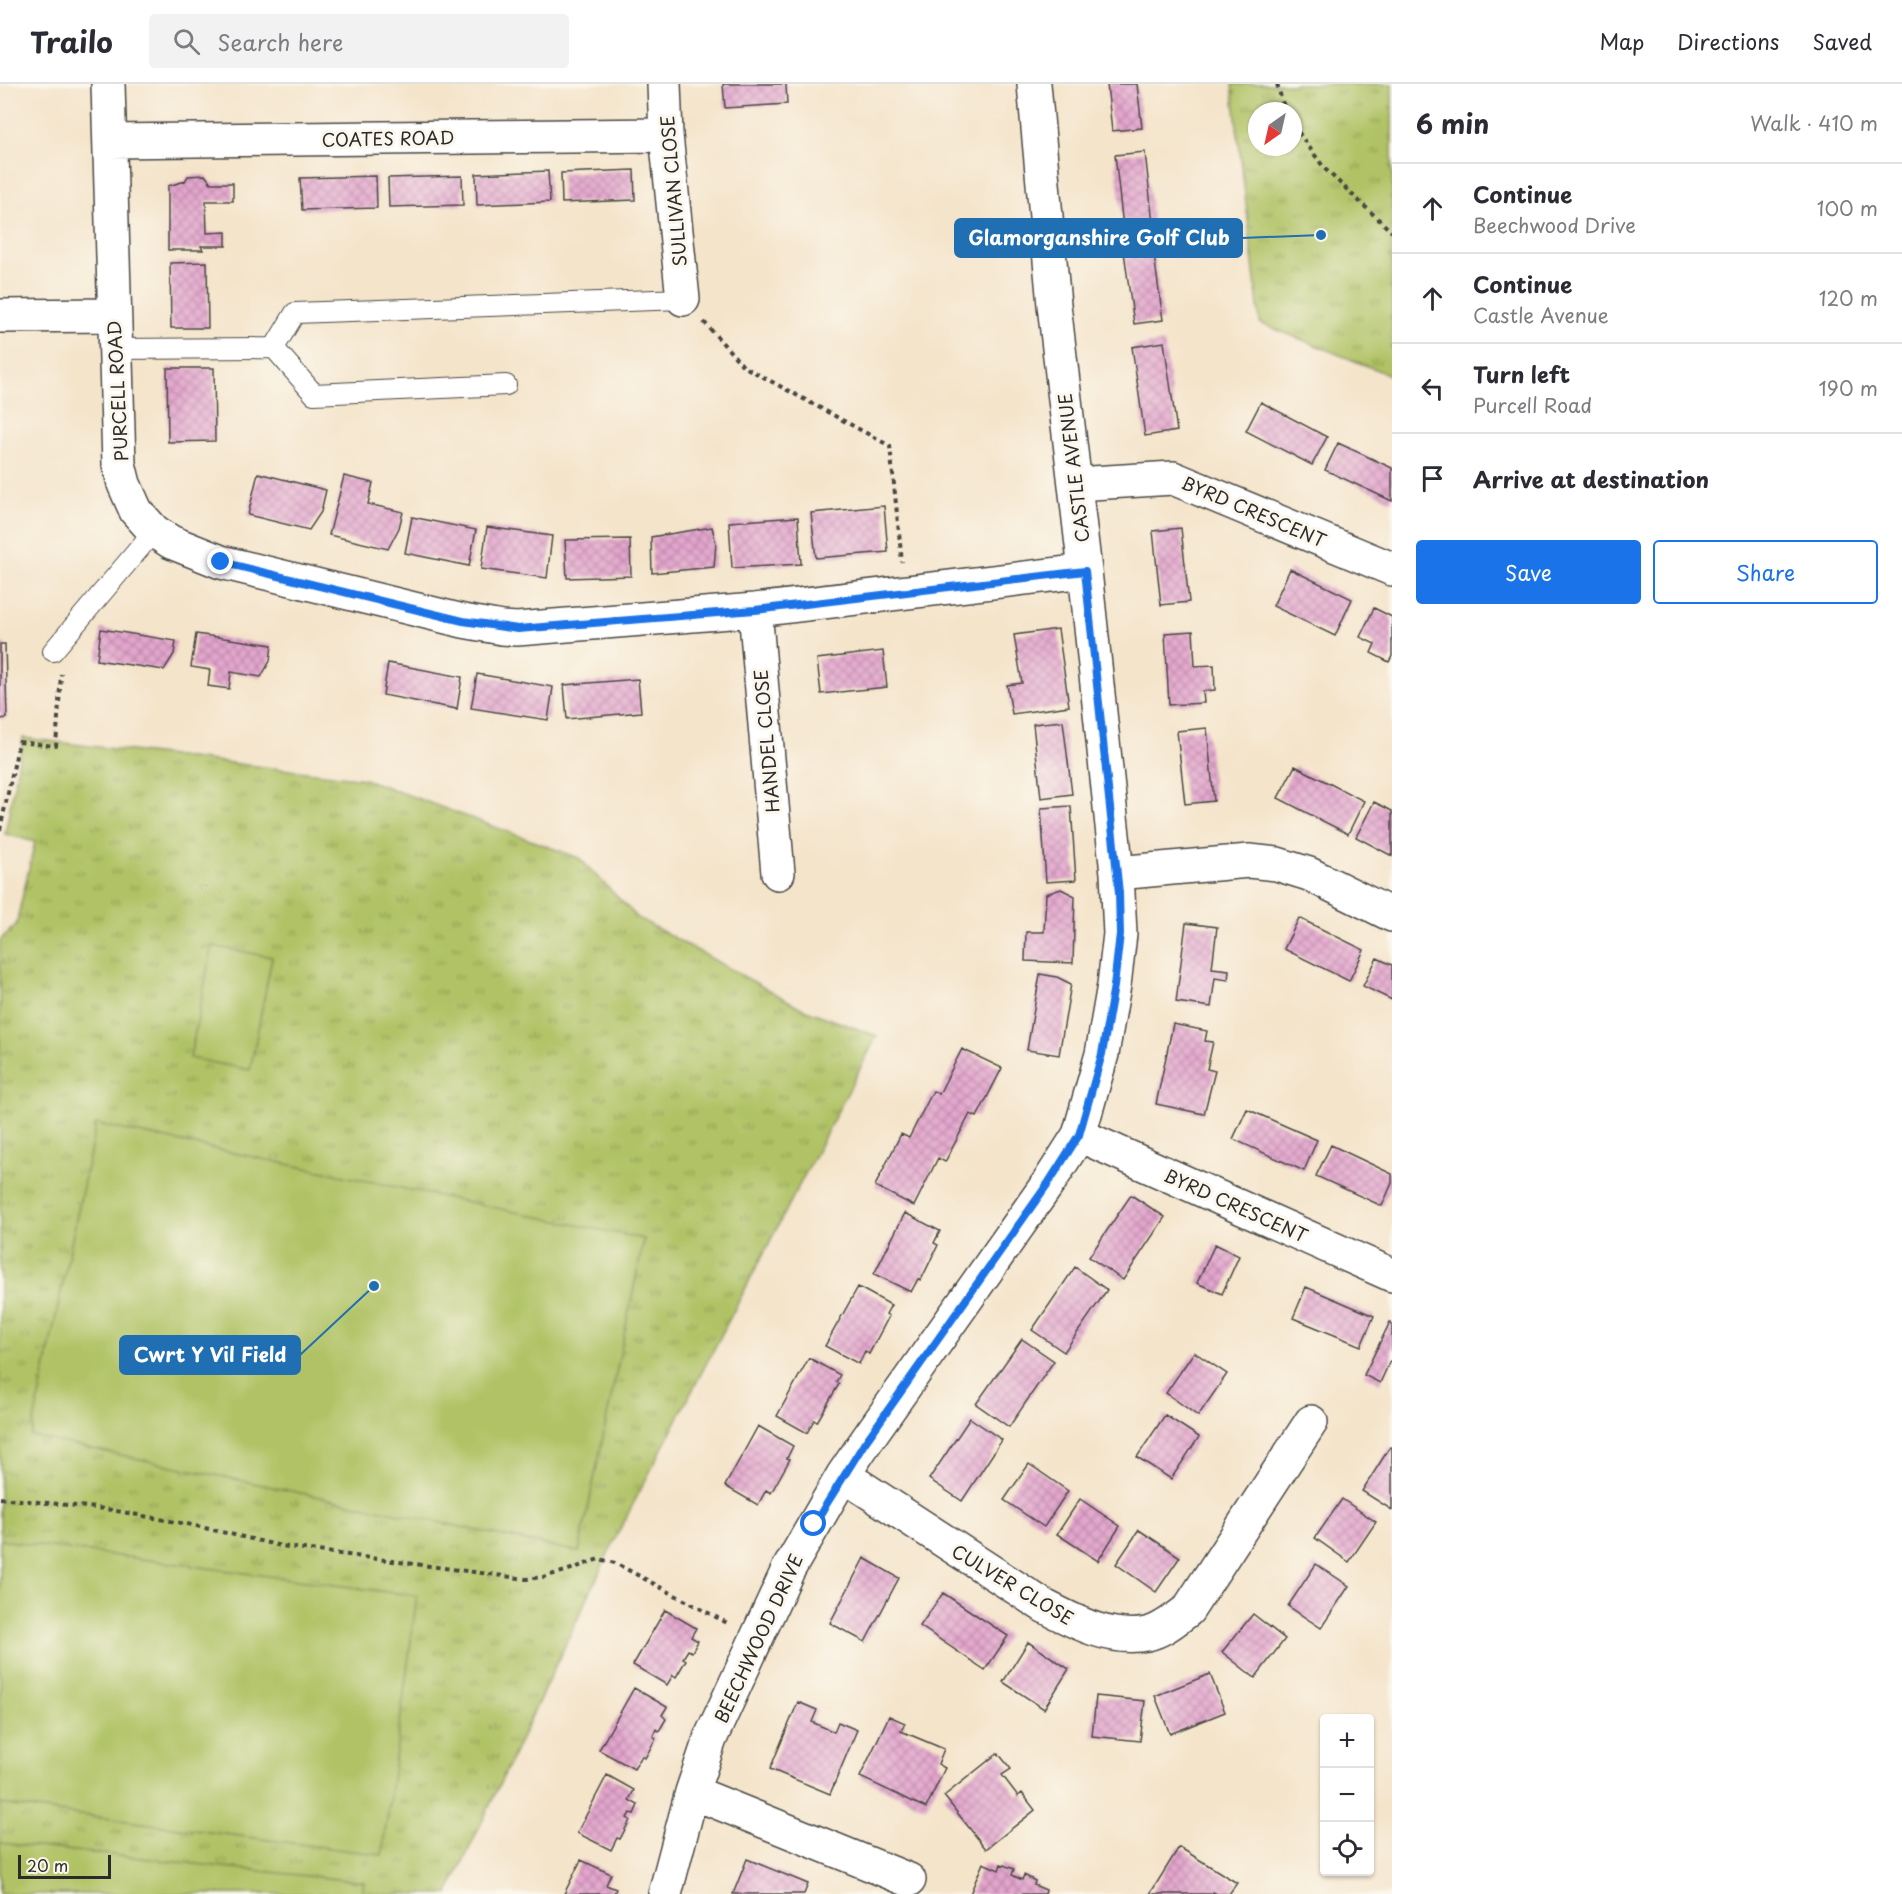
<!DOCTYPE html>
<html lang="en">
<head>
<meta charset="utf-8">
<style>
  body { margin:0; font-family:"Playpen Sans",sans-serif; background:#f2f2f3; color:#2b2b33 }
  .controls { position:absolute; right:18px; bottom:18px; display:grid; overflow:hidden; border-radius:6px; box-shadow:0 2px 4px #0004 }
  .controls button { width:54px; height:54px; display:grid; place-items:center; padding:0; border:0; border-bottom:2px solid #e1e1e2; background:#fff; color:#2b2b33; font:30px sans-serif }
  .compass { position:absolute; left:1248px; top:18px; width:54px; height:54px; border-radius:50%; background:#fff; box-shadow:0 2px 4px #0004; rotate:214deg }
  .scale { position:absolute; left:18px; bottom:15px; width:93px; box-sizing:border-box; padding-left:6px; border:3px solid #2b2b2b; border-top:0; font-size:16px; line-height:21px; white-space:nowrap; color:#2b2b2b; -webkit-text-stroke:4px #fbf7ec; paint-order:stroke }
  .stop { position:absolute; width:18px; height:18px; margin:-14px; border:4px solid #1a73e8; border-radius:50%; background:#fff }
  .stop.end { background:#1a73e8; border-color:#fff; box-shadow:0 2px 6px #0008 }
  .list { margin:0; padding:0; list-style:none }
  h2 { display:flex; justify-content:space-between; align-items:center; height:78px; margin:0; padding:0 24px; font-size:26px }
  h2 small { font-size:20px; font-weight:400; color:#7c7c81 }
  .list li { display:grid; grid-template-columns:39px 1fr auto; gap:18px; align-items:center; box-sizing:border-box; height:90px; padding:0 24px; border-top:2px solid #e1e1e2 }
  .list b { display:block; font-size:22px; white-space:nowrap }
  .list p { margin:0; font-size:20px; white-space:nowrap; color:#7c7c81 }
  .list em { font-size:20px; font-style:normal; color:#7c7c81 }
  .actions { display:flex; gap:12px; padding:18px 24px }
  .actions a { flex:1; padding:14px 0; border:2px solid #1a73e8; border-radius:6px; text-align:center; font-size:21px; color:#1a73e8 }
  .actions .main { background:#1a73e8; color:#fff }
  .icon { flex:none; width:33px; height:33px; fill:none; stroke:currentColor; stroke-width:2; stroke-linecap:round; stroke-linejoin:round }
  .map { position:relative; flex:none; width:1392px; height:1810px; overflow:hidden }
  header { display:flex; align-items:center; gap:36px; box-sizing:border-box; height:84px; padding:0 30px; background:#fff; border-bottom:2px solid #e1e1e2 }
  header strong { font-size:28px }
  nav { display:flex; gap:33px; margin-inline-start:auto; font-size:21px }
  .search { width:420px; height:54px; background:#f2f2f3; display:flex; align-items:center; gap:15px; box-sizing:border-box; padding:0 21px; border-radius:6px; color:#7c7c81; font-size:22px }
  main { display:flex }
  aside { flex:1; background:#fff }
  .map>svg:first-child { display:block }
  .grass { fill:url(#grass-tufts); stroke:#6e7648; stroke-width:1.5; fill-rule:evenodd }
  .pitch { fill:#b0c265; stroke:#6e7648; stroke-width:1.5 }
  .building { fill:url(#building-cross-hatch) }
  .lines { fill:none; stroke-linecap:round; stroke-linejoin:round }
  .service-casing { stroke:#494743; stroke-width:22 }
  .minor-casing { stroke:#494743; stroke-width:36 }
  .path { stroke:#494743; stroke-width:4; stroke-dasharray:4.5 4.5; stroke-linecap:butt }
  .service { stroke:#fff; stroke-width:20 }
  .minor { stroke:#fff; stroke-width:33 }
  .route { stroke:#1a73e8; stroke-width:8 }
  .labels { text-anchor:middle; dominant-baseline:central; stroke-width:6; stroke-linejoin:round; paint-order:stroke }
  .street-label { font-size:18px; fill:#2b2b2b; stroke:#fbf7ec }
  .leader { fill:none; stroke:#1f6fb2; stroke-width:2 }
  .callout-dot { fill:#1f6fb2; stroke:#fbf7ec; stroke-width:2 }
  .callout { fill:#1f6fb2; stroke:#1f6fb2; stroke-width:2 }
  .callout-label { font-size:20px; text-anchor:middle; font-weight:bold; fill:#fff }
</style>
</head>
<body>
<header>
<strong>Trailo</strong>
<div class="search"><svg class="icon" aria-label="search" viewBox="0 0 24 24"><circle cx="10" cy="10" r="6"/><path d="M15 15l6 6"/></svg>Search here</div>
<nav><a>Map</a><a>Directions</a><a>Saved</a></nav>
</header>
<main>
<div class="map">
<svg width="1392" height="1810" viewBox="0 0 1392 1810">
  <defs>
    <pattern id="grass-tufts" width="24" height="20" patternUnits="userSpaceOnUse" patternTransform="scale(1.5)"><rect width="24" height="20" fill="#b0c265"/><path d="M3 7l-1-3M5 7V3M7 7l1-3M15 17l-1-3M17 17v-4M19 17l1-3" fill="none" stroke="#8f9e53"/></pattern>
    <pattern id="building-cross-hatch" width="8" height="8" patternUnits="userSpaceOnUse" patternTransform="scale(1.5)"><rect width="8" height="8" fill="#e4a6ce"/><path d="M0 0l8 8M0 8l8-8" fill="none" stroke="#b987a7"/></pattern>
  </defs>
  <rect width="100%" height="100%" fill="#fbf7ec"/>
  <filter id="ink" filterUnits="userSpaceOnUse"><feTurbulence type="fractalNoise" baseFrequency=".0167" numOctaves="2"/><feDisplacementMap in="SourceGraphic" scale="12" xChannelSelector="R" yChannelSelector="G"/><feConvolveMatrix kernelMatrix="1 2 1 2 8 2 1 2 1" color-interpolation-filters="sRGB"/></filter>
  <filter id="wash" filterUnits="userSpaceOnUse"><feTurbulence type="fractalNoise" baseFrequency=".008" numOctaves="4" result="noise"/><feDisplacementMap in="SourceGraphic" scale="24" xChannelSelector="R" yChannelSelector="G"/><feGaussianBlur stdDeviation="1.35" result="paint"/><feColorMatrix in="noise" values="0 0 0 0 0 0 0 0 0 0 0 0 0 0 0 0 0 1.4 0 .05"/><feComposite in="paint" operator="in"/></filter>
  <g filter="url(#wash)">
    <rect width="100%" height="100%" fill="#f4e4ca"/>
    <path class="grass" d="M1232,0H1392V292L1260,239ZM1257,27H1293V63H1257Z
      M23,654L365,695L579,774L638,834L803,925L877,952L617,1451L448,1810H0V856L16,841L35,758L5,750Z"/>
    <path class="pitch" d="M212,862L272,873L250,986L190,974Z
      M96,1040L644,1155L579,1468L31,1352Z
      M0,1456L417,1512L382,1771L0,1720Z
      M0,1759L364,1798L362,1810H0Z"/>
    <g id="blocks">
      <path class="building" d="M723,0H786L787,20L725,24Z
        M1107,0H1137L1142,44L1112,47Z
        M1145,68L1153,140L1123,143L1115,71Z
        M634,86L635,116L562,119L561,89Z
        M548,87L550,118L477,121L476,90Z
        M205,91L211,99H233V117H206L207,149L226,148V162H201L203,166H168V102L185,97L188,92Z
        M376,92L377,124L302,126L300,94Z
        M462,92L463,121L389,123L388,94Z
        M1153,164L1163,236L1134,240L1124,168Z
        M207,178L208,244H171L170,179Z
        M1164,258L1177,347L1145,352L1132,263Z
        M167,284H214L215,357L168,358Z
        M1261,318L1327,353L1312,381L1246,347Z
        M1338,359L1392,384V417L1325,386Z
        M258,389L326,406L321,428L309,446L248,431Z
        M344,392L373,399L368,420L403,428L399,444L388,465L329,451Z
        M884,422L888,468L816,474L811,429Z
        M412,433L476,446L469,482L405,469Z
        M798,433L801,480L732,484L729,438Z
        M487,443L552,452L547,494L481,485Z
        M712,443L716,459L714,483L652,489L651,453Z
        M1181,444L1189,518L1161,521L1153,447Z
        M630,455L631,492L567,494L565,456Z
        M1290,485L1352,515L1335,552L1273,522Z
        M1374,524L1392,533V572L1389,578L1371,569L1375,560L1360,553Z
        M101,545L176,557L174,570L164,586L97,576Z
        M1058,545L1069,622L1012,630L1007,601L1022,599L1014,551Z
        M1193,547L1195,582L1214,581L1215,606L1203,607L1204,619L1169,621L1165,549Z
        M196,550L272,561L270,577L261,593L231,588L229,605L208,602L210,586L191,583Z
        M0,560H5L7,634L0,635Z
        M883,567L887,603L821,610L817,575Z
        M388,579L462,593L457,625L383,611Z
        M477,590L553,603L548,636L471,624Z
        M638,595L641,628L567,635L564,601Z
        M1063,637L1072,710L1041,714L1033,640Z
        M1207,644L1214,717L1185,720L1177,647Z
        M1295,682L1364,717L1348,750L1278,714Z
        M1374,718L1392,727V772L1356,753Z
        M1071,722L1076,796L1046,798L1041,724Z
        M1061,805L1075,812L1073,879L1025,877L1026,848H1044L1046,810Z
        M1299,834L1364,866L1349,897L1284,865Z
        M1186,839L1217,843L1212,884L1229,886L1228,896L1215,894L1211,923L1176,918Z
        M1377,874L1392,881V916L1363,902Z
        M1040,890L1057,893L1071,900L1059,971L1027,966Z
        M1173,940L1207,947L1205,957L1213,958L1207,985L1215,987L1204,1030L1156,1020Z
        M962,965L1002,984L977,1033L970,1030L945,1078L938,1074L914,1122L875,1102L901,1050L909,1054L933,1007L939,1010Z
        M1247,1025L1317,1056L1304,1087L1233,1055Z
        M1331,1061L1392,1090V1099L1382,1122L1316,1092Z
        M1131,1111L1165,1133L1123,1196L1089,1173Z
        M905,1129L940,1147L934,1159L938,1161L921,1196L918,1195L911,1208L874,1190Z
        M1215,1160L1239,1172L1222,1210L1197,1199Z
        M1075,1183L1107,1206L1064,1268L1032,1246Z
        M858,1203L891,1221L886,1230L889,1232L869,1270L865,1267L859,1280L825,1262Z
        M1306,1203L1374,1232L1361,1262L1293,1234Z
        M1390,1238L1392,1240V1278L1390,1277L1380,1299L1364,1291Z
        M1022,1255L1054,1277L1009,1343L976,1320Z
        M1194,1268L1227,1290L1198,1332L1166,1309Z
        M809,1274L840,1291L836,1298L839,1300L817,1338L814,1336L807,1349L777,1332Z
        M1165,1331L1199,1353L1171,1395L1137,1373Z
        M970,1334L1002,1356L962,1417L929,1395Z
        M758,1342L793,1362L787,1374L790,1375L771,1409L766,1406L758,1421L725,1402Z
        M1390,1363L1392,1364V1426L1362,1407Z
        M1029,1380L1068,1407L1044,1443L1004,1416Z
        M1080,1415L1120,1442L1098,1477L1057,1450Z
        M1342,1415L1376,1438L1349,1478L1315,1454Z
        M1139,1446L1180,1473L1156,1508L1116,1480Z
        M864,1474L899,1494L865,1558L830,1539Z
        M1316,1480L1349,1502L1321,1544L1288,1522Z
        M943,1509L1008,1552L985,1586L920,1542Z
        M665,1526L696,1544L691,1553L698,1557L692,1568L688,1566L683,1574L686,1576L676,1593L673,1591L667,1601L633,1581Z
        M1253,1530L1285,1555L1255,1594L1222,1568Z
        M1028,1558L1069,1585L1044,1625L1003,1598Z
        M1210,1590L1225,1628L1170,1650L1155,1612Z
        M634,1604L667,1623L662,1631L666,1635L659,1647L656,1645L653,1652L656,1654L645,1674L642,1672L634,1685L599,1666Z
        M1096,1612L1145,1617L1140,1657L1092,1652Z
        M798,1618L817,1626L812,1638L834,1648L838,1638L857,1646L830,1710L770,1685Z
        M889,1632L905,1639L901,1647L944,1665L938,1680L945,1684L926,1724L860,1693Z
        M998,1669L1011,1685L1002,1691L1018,1712L1022,1709L1035,1726L986,1765L944,1712Z
        M607,1691L634,1706L629,1716L638,1721L634,1730L630,1729L627,1734L630,1736L620,1755L617,1754L611,1766L577,1749Z
        M1179,1763L1237,1799L1229,1810H1217L1213,1808L1212,1810H1150Z
        M747,1775L808,1800L804,1810H733Z
        M581,1776L611,1790L606,1801L616,1805L614,1810H564Z
        M983,1779L999,1786L1001,1780L1014,1785L1012,1791L1022,1796L1024,1791L1035,1797L1034,1801L1046,1806L1045,1810H970Z"/>
    </g>
  </g>
  <g filter="url(#ink)">
    <use href="#blocks" fill-opacity="0" stroke="#494743" stroke-width="1.5"/>
    <g class="lines">
      <defs>
        <path id="service" d="M274,264L314,310L506,301
          M115,265L274,264L295,229L683,215
          M53,567L154,447"/>
        <path id="minor" d="M108,0L119,380L124,400L136,427L154,447L171,458L221,478L463,537L502,544L517,545L755,526L1085,487
          M664,0L666,51L683,215
          M110,57L666,51
          M0,232L114,231
          M1075,400L1173,394L1392,485
          M755,526L778,789
          M1117,789L1249,777L1277,780L1309,790L1392,831
          M1079,1051L1392,1191
          M843,1391L1044,1522C1075,1538 1110,1557 1147,1550C1162,1547 1176,1535 1188,1526L1311,1338
          M692,1708L909,1796
          M665,1810L692,1708L710,1655L788,1486L843,1391L864,1360L1049,1098L1079,1051L1102,970L1114,901L1120,850L1117,789L1085,487L1054,221L1034,0"/>
      </defs>
      <use href="#service" class="service-casing"/>
      <use href="#minor" class="minor-casing"/>
      <path class="path" d="M1277,0L1285,27
        M1293,41L1325,85L1392,148
        M704,238L743,282L890,362L902,478
        M0,746L19,658L56,662L61,590
        M0,1414L106,1425L192,1441L281,1462L526,1495L543,1493L566,1487L599,1475L615,1479L729,1540"/>
      <use href="#service" class="service"/>
      <use href="#minor" class="minor"/>
    </g>
  </g>
  <g class="lines" filter="url(#ink)">
    <path class="route" d="M221,478L463,537L518,545L755,526L1085,487L1119,809L1120,850L1114,902L1102,970L1079,1051L1049,1098L864,1360L814,1440"/>
  </g>
  <g class="labels">
    <g class="street-label">
      <text transform="translate(388 54) rotate(-1)">COATES ROAD</text>
      <text transform="translate(673 107) rotate(-95)">SULLIVAN CLOSE</text>
      <text transform="translate(117 307) rotate(-93)">PURCELL ROAD</text>
      <text transform="translate(1073 384) rotate(-97)">CASTLE AVENUE</text>
      <text transform="translate(1254 427) rotate(23)">BYRD CRESCENT</text>
      <text transform="translate(766 657) rotate(-95)">HANDEL CLOSE</text>
      <text transform="translate(1236 1121) rotate(24)">BYRD CRESCENT</text>
      <text transform="translate(1013 1500) rotate(31)">CULVER CLOSE</text>
      <text transform="translate(758 1554) rotate(-65)">BEECHWOOD DRIVE</text>
    </g>
  </g>
  <path class="leader" d="M1321 151L1242 154M374 1202L300 1271"/>
  <g class="callout-dot">
    <circle cx="1321" cy="151" r="6"/>
    <circle cx="374" cy="1202" r="6"/>
  </g>
  <g class="callout">
    <rect x="955" y="135" width="287" height="38" rx="6"/>
    <rect x="120" y="1252" width="180" height="38" rx="6"/>
  </g>
  <g class="callout-label">
    <text x="1099" y="161">Glamorganshire Golf Club</text>
    <text x="210" y="1278">Cwrt Y Vil Field</text>
  </g>
</svg>
<div class="controls">
<button>+</button>
<button>−</button>
<button><svg class="icon" aria-label="locate" viewBox="0 0 24 24"><circle cx="12" cy="12" r="6"/><path d="M12 2v4M12 18v4M2 12h4M18 12h4"/></svg></button>
</div>
<svg class="compass" viewBox="-18 -18 36 36"><path d="M0-13l5 13h-10z" fill="#e53935"/><path d="M0 13l5-13h-10z" fill="#7c7c81"/></svg>
<div class="scale">20 m</div>
<div class="stop" style="left:814px;top:1440px"></div>
<div class="stop end" style="left:221px;top:478px"></div>
</div>
<aside>
<h2>6 min<small>Walk · 410 m</small></h2>
<ul class="list">
<li><svg class="icon" aria-label="ahead" viewBox="0 0 24 24"><path d="M12 20V5M6 11l6-6 6 6"/></svg><div><b>Continue</b><p>Beechwood Drive</p></div><em>100 m</em></li>
<li><svg class="icon" aria-label="ahead" viewBox="0 0 24 24"><path d="M12 20V5M6 11l6-6 6 6"/></svg><div><b>Continue</b><p>Castle Avenue</p></div><em>120 m</em></li>
<li><svg class="icon" aria-label="left" viewBox="0 0 24 24"><path d="M17 20v-9H6M10 6l-5 5 5 5"/></svg><div><b>Turn left</b><p>Purcell Road</p></div><em>190 m</em></li>
<li><svg class="icon" aria-label="arrive" viewBox="0 0 24 24"><path d="M6 21V4h12l-3 4 3 4H6"/></svg><div><b>Arrive at destination</b></div></li>
</ul>
<div class="actions"><a class="main">Save</a><a>Share</a></div>
</aside>
</main>
</body>
</html>
